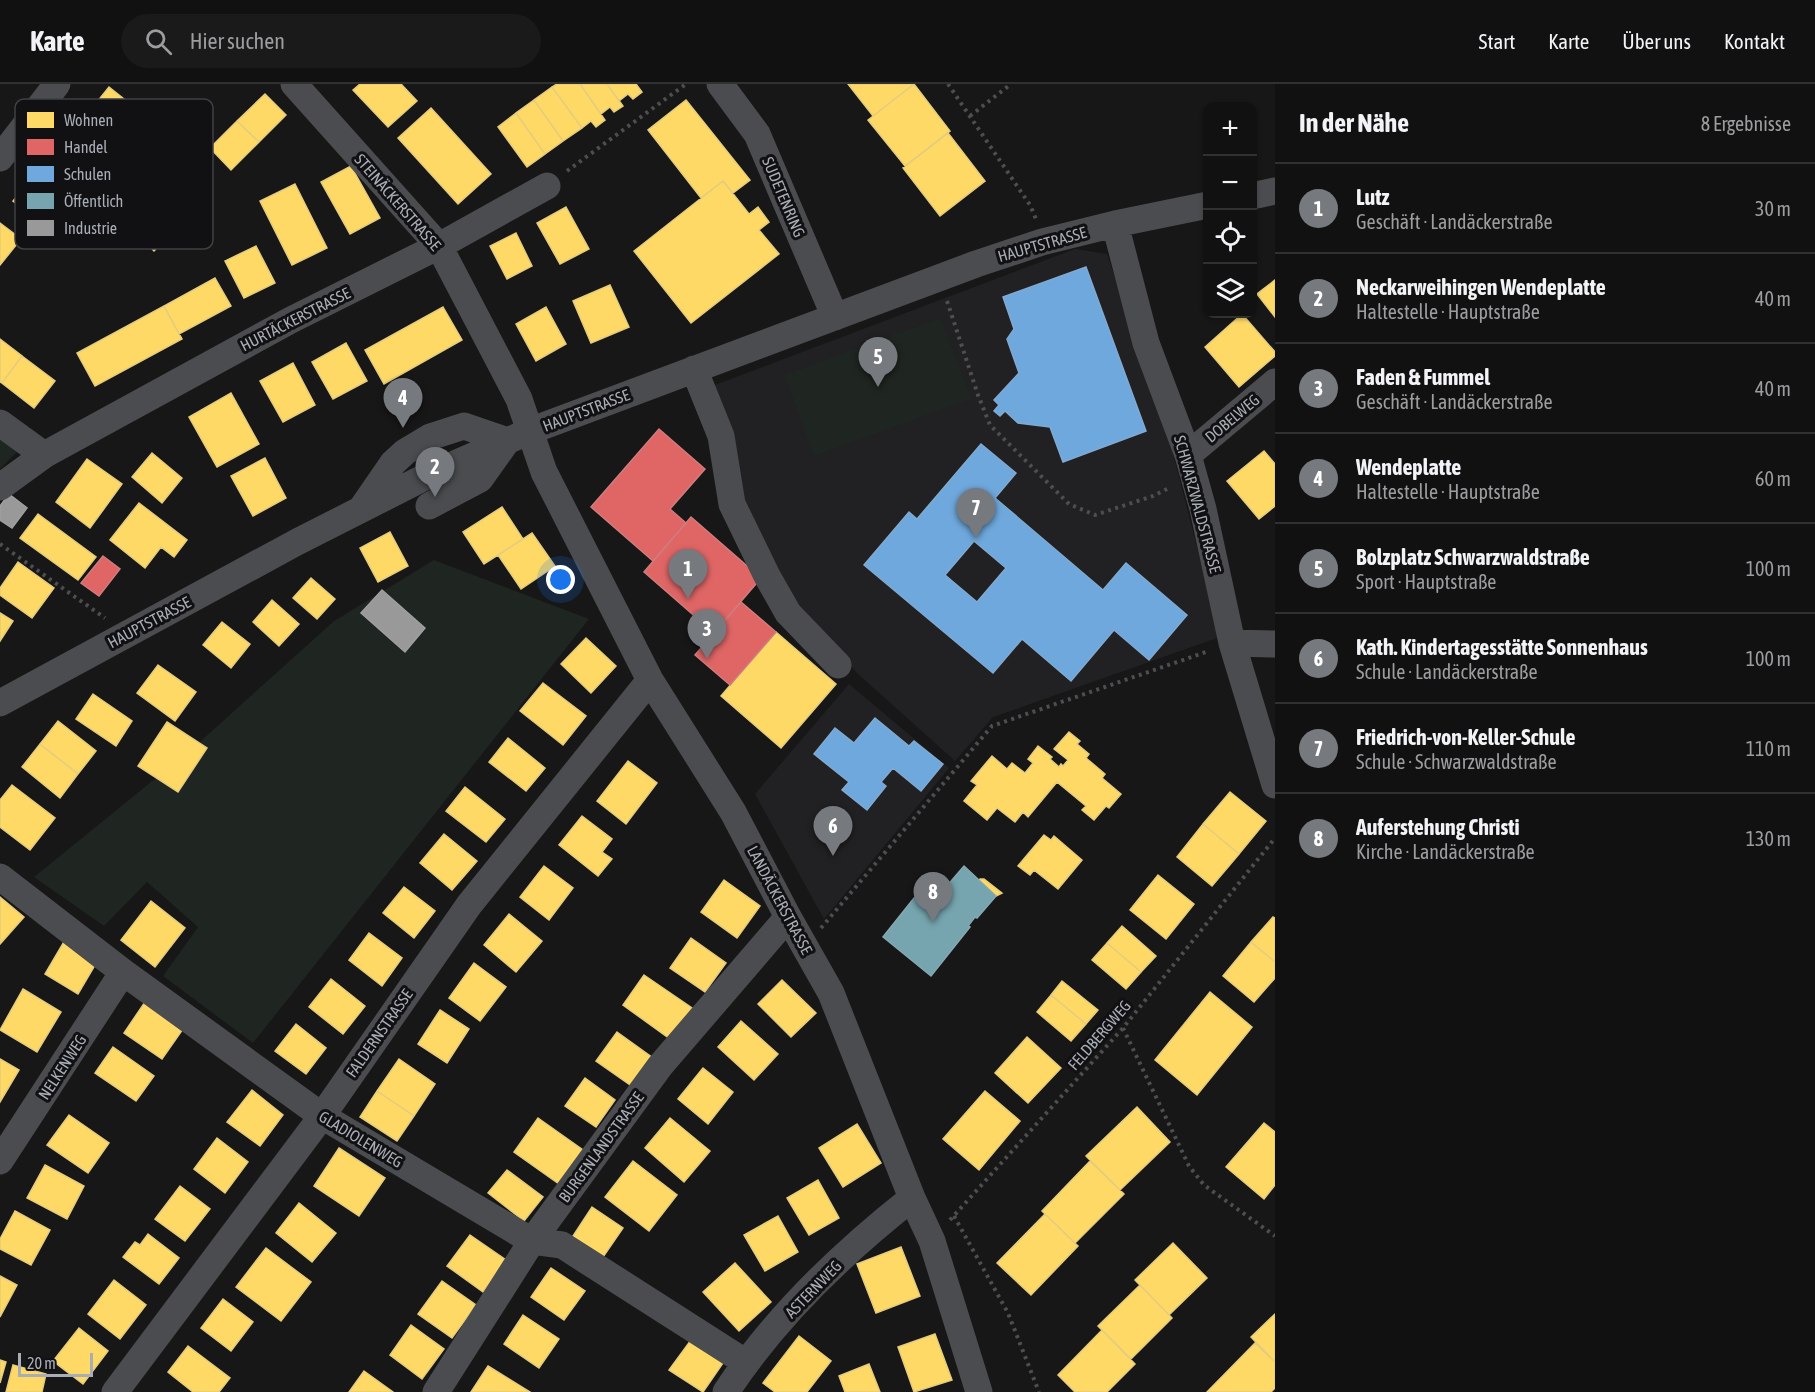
<!DOCTYPE html>
<html lang="de">
<head>
<meta charset="utf-8">
<style>
  body { margin:0; font-family:"Asap Condensed",sans-serif; background:#1a1a1a; color:#f1f3f6 }
  .controls { position:absolute; right:18px; top:18px; display:grid; overflow:hidden; border-radius:12px; box-shadow:0 2px 4px #0004 }
  .controls button { width:54px; height:54px; display:grid; place-items:center; padding:0; border:0; border-bottom:2px solid #303131; background:#111; color:#f1f3f6; font:30px sans-serif }
  .scale { position:absolute; left:18px; bottom:15px; width:75px; box-sizing:border-box; padding-left:6px; border:3px solid #a9aeb6; border-top:0; font-size:16px; line-height:21px; white-space:nowrap; color:#a9aeb6; -webkit-text-stroke:4px #111113; paint-order:stroke }
  .you { position:absolute; left:561px; top:496px; width:21px; height:21px; margin:-15px; border:4px solid #fff; border-radius:50%; background:#1a73e8; box-shadow:0 0 0 9px #1a73e833 }
  .badge { display:grid; place-items:center; width:39px; height:39px; border-radius:50%; background:#76797e; color:#fff; font-size:20px; font-weight:700 }
  .pin { position:absolute; translate:-50% -50px; filter:drop-shadow(0 2px 3px #0008) }
  .pin::after { content:''; position:absolute; top:32px; width:21px; height:18px; background:inherit; clip-path:polygon(0 0,100% 0,50% 100%) }
  .list { margin:0; padding:0; list-style:none }
  h2 { display:flex; justify-content:space-between; align-items:center; height:78px; margin:0; padding:0 24px; font-size:26px }
  h2 small { font-size:20px; font-weight:400; color:#9c9d9f }
  .list li { display:grid; grid-template-columns:39px 1fr auto; gap:18px; align-items:center; box-sizing:border-box; height:90px; padding:0 24px; border-top:2px solid #303131 }
  .list b { display:block; font-size:22px; white-space:nowrap }
  .list p { margin:0; font-size:20px; white-space:nowrap; color:#9c9d9f }
  .list em { font-size:20px; font-style:normal; color:#9c9d9f }
  .icon { flex:none; width:33px; height:33px; fill:none; stroke:currentColor; stroke-width:2; stroke-linecap:round; stroke-linejoin:round }
  .map { position:relative; flex:none; width:1275px; height:1308px; overflow:hidden }
  header { display:flex; align-items:center; gap:36px; box-sizing:border-box; height:84px; padding:0 30px; background:#111; border-bottom:2px solid #303131 }
  header strong { font-size:28px }
  nav { display:flex; gap:33px; margin-inline-start:auto; font-size:21px }
  .search { width:420px; height:54px; background:#1a1a1a; display:flex; align-items:center; gap:15px; box-sizing:border-box; padding:0 21px; border-radius:33px; color:#9c9d9f; font-size:22px }
  main { display:flex }
  aside { flex:1; background:#111 }
  .map>svg:first-child { display:block }
  .built { fill:#212123 }
  .green { fill:#1f2520 }
  .homes { fill:#ffd966; stroke:#e5cc7e; stroke-width:1.5 }
  .shops { fill:#e06666; stroke:#d07c7e; stroke-width:1.5 }
  .schools { fill:#6fa8dc; stroke:#80aad1; stroke-width:1.5; fill-rule:evenodd }
  .public { fill:#76a5af; stroke:#85a8b1; stroke-width:1.5 }
  .industry { fill:#999; stroke:#9e9fa2; stroke-width:1.5 }
  .lines { fill:none; stroke-linecap:round; stroke-linejoin:round }
  .path { stroke:#4d4e50; stroke-width:4; stroke-dasharray:3 4.5; stroke-linecap:butt }
  .minor { stroke:#4b4c4f; stroke-width:27 }
  .labels { text-anchor:middle; dominant-baseline:central; stroke-width:6; stroke-linejoin:round; paint-order:stroke }
  .street-label { font-size:16px; fill:#a9aeb6; stroke:#111113 }
  .key { fill:#111113; stroke:#3f4044; stroke-width:1.5 }
  .key-label { font-size:16px; fill:#a9aeb6 }
</style>
</head>
<body>
<header>
<strong>Karte</strong>
<div class="search"><svg class="icon" aria-label="search" viewBox="0 0 24 24"><circle cx="10" cy="10" r="6"/><path d="M15 15l6 6"/></svg>Hier suchen</div>
<nav><a>Start</a><a>Karte</a><a>Über uns</a><a>Kontakt</a></nav>
</header>
<main>
<div class="map">
<svg width="1275" height="1308" viewBox="0 0 1275 1308">
  <rect width="100%" height="100%" fill="#171717"/>
  <path class="built" d="M1075,165L1107,170L1167,346L1220,553L993,633L955,677L857,589L778,501L738,408L707,304Z
    M849,600L949,684L824,835L755,710Z"/>
  <path class="green" d="M941,234L971,315L814,372L784,291Z
    M0,353L19,366L0,385Z
    M434,476L589,535L253,959L163,892L198,843L147,798L104,842L34,793L193,664L334,537Z"/>
  <path class="homes" d="M360,0H401L417,17L388,43L353,6Z
    M557,0H580L605,36L596,43L591,37L582,44L552,3Z
    M580,0H607L623,22L614,28L610,23L601,30Z
    M607,0H636L642,8L633,15L628,10L619,17Z
    M848,0H914L873,32Z
    M914,0L950,47L905,82L868,36Z
    M109,3L139,27L119,53L89,28Z
    M552,3L582,44L563,57L534,16Z
    M265,10L286,31L259,58L237,37Z
    M534,16L563,57L545,70L516,29Z
    M686,16L750,96L733,109L723,97L701,114L648,46Z
    M431,24L491,90L458,120L398,54Z
    M516,29L545,70L527,83L498,43Z
    M237,37L259,58L231,86L210,64Z
    M948,49L985,97L940,132L903,84Z
    M351,82L380,134L350,150L321,98Z
    M33,92L71,122L52,147L13,117Z
    M723,97L749,130L758,123L769,138L759,146L779,170L691,239L634,167Z
    M295,100L327,164L292,181L260,117Z
    M566,123L589,165L560,180L537,139Z
    M150,125L172,149L154,167L131,143Z
    M0,139L21,155L0,181Z
    M516,149L532,182L507,195L490,162Z
    M256,162L275,199L244,214L225,177Z
    M215,194L231,222L179,250L164,222Z
    M1275,196V233L1257,210Z
    M610,201L629,243L591,259L573,217Z
    M164,222L182,255L95,302L77,269Z
    M443,223L462,256L384,300L365,266Z
    M546,223L566,260L536,277L516,240Z
    M1242,230L1275,268V272L1239,303L1205,263Z
    M0,255L22,272L2,299L0,298Z
    M346,259L367,297L333,315L312,278Z
    M22,272L55,297L34,324L2,299Z
    M293,279L315,321L283,338L260,297Z
    M231,309L259,360L217,383L189,333Z
    M1264,367L1275,380V422L1259,435L1227,397Z
    M152,369L182,394L162,419L132,393Z
    M265,374L286,414L253,432L231,392Z
    M87,375L122,400L90,444L56,418Z
    M139,419L187,456L174,473L161,463L145,484L110,456Z
    M502,423L523,455L484,480L463,448Z
    M38,430L96,473L78,496L20,454Z
    M390,448L408,482L378,498L360,464Z
    M532,449L555,482L521,505L498,471Z
    M18,478L54,504L32,534L0,511V504Z
    M311,494L335,515L317,535L293,514Z
    M272,516L299,540L279,562L253,538Z
    M0,529L13,537L0,557Z
    M222,538L250,560L231,584L203,561Z
    M776,548L836,600L781,664L721,612Z
    M586,554L616,582L591,609L561,580Z
    M158,581L196,608L175,637L137,609Z
    M543,599L586,632L563,661L520,627Z
    M93,610L132,637L116,662L76,635Z
    M58,637L96,667L78,690L40,660Z
    M167,638L207,664L178,708L138,682Z
    M1069,648L1080,657L1077,660L1089,670L1086,674L1105,690L1102,694L1121,710L1109,724L1106,722L1094,736L1082,726L1086,722L1057,698L1028,733L1023,728L1015,738L997,724L987,736L964,717L977,701L971,697L992,672L1007,685L1012,679L1025,689L1033,679L1028,675L1038,662L1052,673L1050,675L1059,683L1061,680L1063,682L1068,676L1054,665Z
    M508,654L545,684L526,707L489,678Z
    M40,660L78,690L60,714L22,683Z
    M628,677L657,699L626,740L597,717Z
    M12,701L55,734L30,766L0,743V716Z
    M465,703L505,735L486,758L446,727Z
    M1230,708L1266,737L1239,770L1203,740Z
    M582,732L612,755L602,768L612,775L598,792L559,761Z
    M1203,740L1239,770L1212,802L1177,773Z
    M444,750L477,777L452,806L420,779Z
    M1044,751L1051,756L1054,752L1082,776L1058,805L1034,786L1030,791L1018,782Z
    M544,782L573,804L549,836L520,813Z
    M1158,791L1194,820L1166,855L1130,826Z
    M980,795H984L1002,809L996,812L979,797Z
    M724,796L760,822L737,854L701,828Z
    M404,803L435,827L414,854L383,829Z
    M0,813L24,833L0,860Z
    M151,817L185,844L155,883L121,856Z
    M509,830L542,857L516,888L484,861Z
    M1273,833L1275,834V878L1251,858Z
    M1122,842L1156,872L1141,888L1107,859Z
    M369,849L402,874L382,902L349,876Z
    M691,854L726,879L705,908L670,884Z
    M65,856L98,876L78,910L45,890Z
    M1251,858L1275,878V894L1254,918L1223,892Z
    M1107,859L1141,888L1126,905L1092,876Z
    M474,879L506,903L480,937L449,914Z
    M644,891L692,924L670,955L623,921Z
    M331,895L365,922L343,950L309,923Z
    M782,896L816,929L791,953L758,920Z
    M1062,897L1098,926L1086,940L1051,911Z
    M23,905L61,928L37,968L0,946Z
    M1210,908L1252,943L1197,1011L1155,976Z
    M1051,911L1086,940L1071,957L1037,928Z
    M145,918L183,945L162,975L124,949Z
    M440,926L469,945L447,979L418,960Z
    M741,937L778,970L754,996L718,963Z
    M296,940L326,964L306,990L275,967Z
    M617,948L653,974L633,1003L596,977Z
    M1027,953L1061,984L1028,1019L995,989Z
    M113,963L154,992L136,1017L95,989Z
    M0,975L19,986L0,1018Z
    M399,975L435,1000L414,1032L377,1007Z
    M703,984L733,1008L708,1040L678,1015Z
    M585,994L615,1016L596,1043L565,1022Z
    M252,1006L283,1031L260,1062L227,1038Z
    M377,1007L414,1032L397,1057L360,1033Z
    M985,1007L1020,1037L979,1086L943,1055Z
    M1137,1023L1170,1058L1120,1106L1086,1072Z
    M69,1031L109,1059L88,1089L47,1061Z
    M538,1034L583,1066L559,1100L514,1068Z
    M670,1034L710,1067L684,1098L645,1064Z
    M1264,1039L1275,1048V1101L1264,1115L1226,1083Z
    M857,1040L881,1079L843,1103L819,1064Z
    M217,1054L248,1078L225,1109L194,1085Z
    M339,1064L385,1094L359,1132L314,1102Z
    M633,1077L677,1111L649,1147L605,1113Z
    M1090,1077L1124,1110L1075,1159L1042,1127Z
    M45,1081L84,1102L67,1135L27,1114Z
    M507,1086L543,1113L524,1137L488,1109Z
    M818,1096L839,1134L809,1151L787,1114Z
    M180,1102L210,1125L185,1157L155,1135Z
    M299,1119L336,1149L312,1178L276,1149Z
    M592,1123L623,1144L601,1176L571,1155Z
    M15,1127L50,1146L31,1181L0,1165V1155Z
    M1045,1130L1078,1162L1031,1211L997,1179Z
    M778,1132L798,1168L765,1187L744,1151Z
    M148,1150L179,1174L159,1200L123,1173L135,1158L140,1161Z
    M470,1151L506,1176L483,1208L447,1182Z
    M1173,1159L1207,1194L1169,1231L1135,1196Z
    M901,1163L920,1212L876,1229L857,1180Z
    M266,1164L311,1198L281,1237L236,1203Z
    M735,1179L771,1218L739,1247L703,1208Z
    M551,1184L585,1207L564,1236L531,1213Z
    M0,1192L17,1201L0,1233Z
    M114,1196L146,1221L120,1255L88,1230Z
    M442,1197L476,1221L452,1254L418,1230Z
    M1140,1201L1172,1234L1131,1275L1098,1242Z
    M223,1215L253,1238L231,1267L201,1244Z
    M1275,1230V1278L1251,1253Z
    M523,1231L559,1255L539,1284L504,1260Z
    M411,1241L444,1265L422,1295L390,1271Z
    M79,1244L108,1267L83,1300L53,1277Z
    M1102,1246L1135,1280L1107,1308H1075L1058,1291Z
    M935,1250L952,1296L914,1308L898,1263Z
    M799,1252L831,1277L807,1308H775L763,1299Z
    M691,1256L723,1279L703,1308L669,1286Z
    M1255,1259L1275,1278V1304L1271,1308H1207Z
    M188,1262L230,1294L219,1308H193L168,1288Z
    M0,1276L6,1278L0,1299Z
    M869,1280L880,1308H845L839,1292Z
    M13,1281L46,1290L42,1308H6Z
    M488,1282L530,1308H471Z
    M364,1287L393,1308H349Z"/>
  <path class="shops" d="M659,345L705,385L670,425L686,439L653,477L591,423Z
    M691,433L761,494L714,549L644,488Z
    M103,472L120,485L99,512L81,499Z
    M741,518L776,548L730,601L695,571Z"/>
  <path class="schools" d="M1086,183L1146,347L1063,378L1050,343L1018,339L1005,327L1000,332L994,327L999,321L994,316L1019,289L1007,255L1014,245L1003,213Z
    M981,360L1016,389L995,414L1103,506L1126,479L1187,531L1149,576L1114,546L1071,597L1022,555L993,589L864,481L909,428L917,435ZM974,457L1006,484L977,518L945,491Z
    M875,634L909,662L914,657L943,680L921,707L893,684L881,698L886,702L867,726L842,706L849,698L814,670L835,644L854,659Z"/>
  <path class="public" d="M964,782L996,812L977,834L975,833L968,842L970,843L931,892L883,853L922,804L927,808L931,803L940,810Z"/>
  <path class="industry" d="M9,410L27,424L12,444L0,436V422Z
    M382,506L425,544L405,568L361,529Z"/>
  <g class="lines">
    <path class="path" d="M948,0L1030,121L1036,135
      M970,32L1011,0
      M567,87L686,0
      M947,217L978,311L990,341L1069,420L1095,431L1153,412L1171,403
      M0,460L105,534
      M821,844L992,642L1209,567
      M1123,944L1189,1082L1204,1101L1275,1152
      M954,1132L1008,1229L1039,1308
      M950,1136L1123,944L1275,754"/>
    <path class="minor" d="M294,0L439,162L519,315L544,388L650,596L733,728L788,833L831,909L912,1114L932,1157L979,1308
      M720,0L757,50L835,233
      M0,74L57,0
      M1252,112L1275,107
      M1115,140L1146,259L1188,371L1203,425L1232,559L1275,701
      M694,285L721,352L732,420L767,492L788,529L838,581
      M0,339L44,371
      M1188,371L1275,298
      M0,403L44,371L291,236L439,162L547,102
      M429,422L480,395L507,357
      M362,424L393,379L405,368L430,353L464,342L508,357
      M1232,559L1275,560
      M0,619L297,458L427,392L530,347L976,180L1042,158L1115,140L1208,121
      M0,793L123,888L322,1032L532,1157L562,1161L745,1278
      M0,1077L123,888
      M115,1308L322,1032L469,821L650,596
      M436,1308L532,1157L660,982L788,833
      M726,1308C775,1233 842,1169 912,1114"/>
  </g>
  <g class="labels">
    <g class="street-label">
      <text transform="translate(784 113) rotate(67)">SUDETENRING</text>
      <text transform="translate(398 118) rotate(49)">STEINÄCKERSTRASSE</text>
      <text transform="translate(1042 160) rotate(-16)">HAUPTSTRASSE</text>
      <text transform="translate(295 235) rotate(-27)">HURTÄCKERSTRASSE</text>
      <text transform="translate(586 326) rotate(-21)">HAUPTSTRASSE</text>
      <text transform="translate(1232 334) rotate(-40)">DOBELWEG</text>
      <text transform="translate(1198 420) rotate(75)">SCHWARZWALDSTRASSE</text>
      <text transform="translate(149 538) rotate(-28)">HAUPTSTRASSE</text>
      <text transform="translate(780 816) rotate(62)">LANDÄCKERSTRASSE</text>
      <text transform="translate(379 949) rotate(-55)">FALDERNSTRASSE</text>
      <text transform="translate(1099 951) rotate(-49)">FELDBERGWEG</text>
      <text transform="translate(62 983) rotate(-57)">NELKENWEG</text>
      <text transform="translate(361 1055) rotate(31)">GLADIOLENWEG</text>
      <text transform="translate(601 1063) rotate(-54)">BURGENLANDSTRASSE</text>
      <text transform="translate(813 1205) rotate(-46)">ASTERNWEG</text>
    </g>
  </g>
  <rect x="15" y="15" width="198" height="150" rx="9" class="key"/>
  <rect x="27" y="28" width="27" height="16" fill="#ffd966"/>
  <rect x="27" y="55" width="27" height="16" fill="#e06666"/>
  <rect x="27" y="82" width="27" height="16" fill="#6fa8dc"/>
  <rect x="27" y="109" width="27" height="16" fill="#76a5af"/>
  <rect x="27" y="136" width="27" height="16" fill="#999"/>
  <g class="key-label">
    <text x="64" y="42">Wohnen</text>
    <text x="64" y="69">Handel</text>
    <text x="64" y="96">Schulen</text>
    <text x="64" y="123">Öffentlich</text>
    <text x="64" y="150">Industrie</text>
  </g>
</svg>
<div class="controls">
<button>+</button>
<button>−</button>
<button><svg class="icon" aria-label="locate" viewBox="0 0 24 24"><circle cx="12" cy="12" r="6"/><path d="M12 2v4M12 18v4M2 12h4M18 12h4"/></svg></button>
<button><svg class="icon" aria-label="layers" viewBox="0 0 24 24"><path d="M12 4l9 5-9 5-9-5zM3 14l9 5 9-5"/></svg></button>
</div>
<div class="scale">20 m</div>
<div class="you"></div>
<div class="pin badge" style="left:688px;top:515px">1</div>
<div class="pin badge" style="left:435px;top:413px">2</div>
<div class="pin badge" style="left:707px;top:575px">3</div>
<div class="pin badge" style="left:403px;top:344px">4</div>
<div class="pin badge" style="left:878px;top:303px">5</div>
<div class="pin badge" style="left:833px;top:772px">6</div>
<div class="pin badge" style="left:976px;top:454px">7</div>
<div class="pin badge" style="left:933px;top:838px">8</div>
</div>
<aside>
<h2>In der Nähe<small>8 Ergebnisse</small></h2>
<ul class="list">
<li><span class="badge">1</span><div><b>Lutz</b><p>Geschäft · Landäckerstraße</p></div><em>30 m</em></li>
<li><span class="badge">2</span><div><b>Neckarweihingen Wendeplatte</b><p>Haltestelle · Hauptstraße</p></div><em>40 m</em></li>
<li><span class="badge">3</span><div><b>Faden &amp; Fummel</b><p>Geschäft · Landäckerstraße</p></div><em>40 m</em></li>
<li><span class="badge">4</span><div><b>Wendeplatte</b><p>Haltestelle · Hauptstraße</p></div><em>60 m</em></li>
<li><span class="badge">5</span><div><b>Bolzplatz Schwarzwaldstraße</b><p>Sport · Hauptstraße</p></div><em>100 m</em></li>
<li><span class="badge">6</span><div><b>Kath. Kindertagesstätte Sonnenhaus</b><p>Schule · Landäckerstraße</p></div><em>100 m</em></li>
<li><span class="badge">7</span><div><b>Friedrich-von-Keller-Schule</b><p>Schule · Schwarzwaldstraße</p></div><em>110 m</em></li>
<li><span class="badge">8</span><div><b>Auferstehung Christi</b><p>Kirche · Landäckerstraße</p></div><em>130 m</em></li>
</ul>
</aside>
</main>
</body>
</html>
